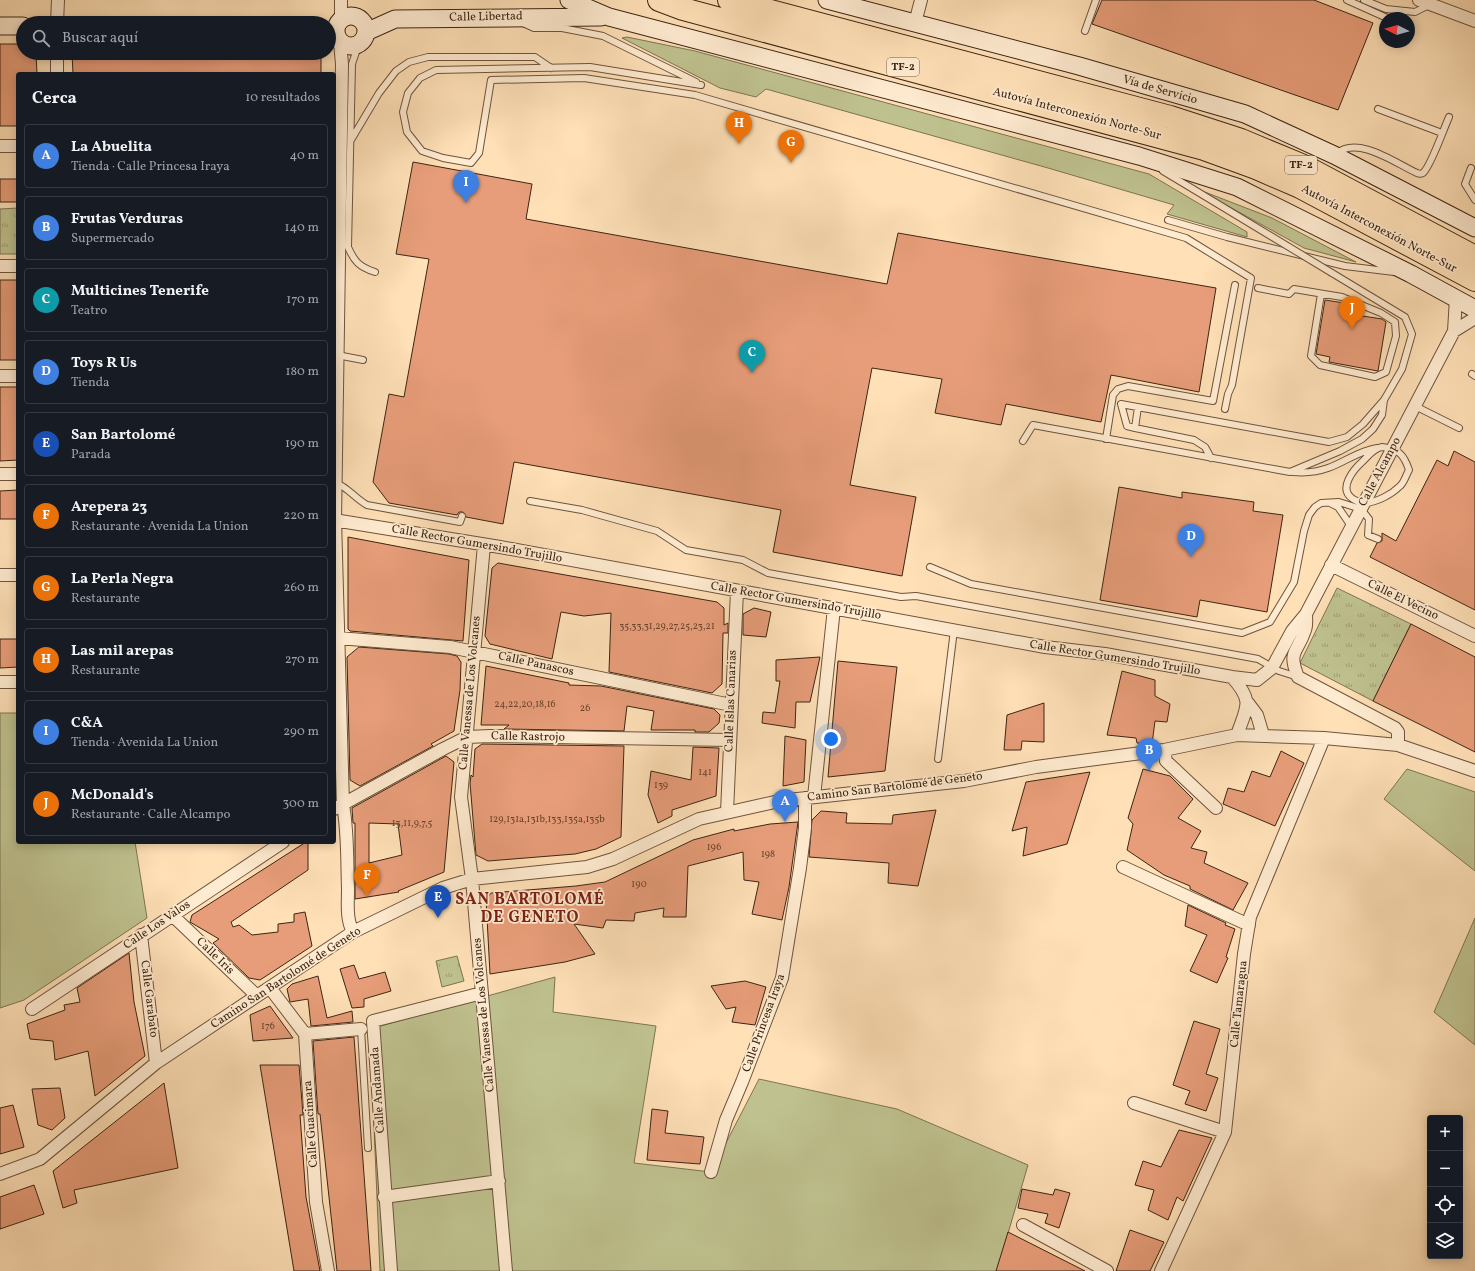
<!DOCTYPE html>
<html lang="es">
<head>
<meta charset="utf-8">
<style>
  body { margin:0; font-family:Vollkorn,serif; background:#20242c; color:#f1f3f6 }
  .controls { position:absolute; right:12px; bottom:12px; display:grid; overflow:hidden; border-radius:4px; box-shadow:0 2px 10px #0003 }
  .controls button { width:36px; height:36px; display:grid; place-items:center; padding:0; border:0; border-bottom:1px solid #363941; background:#171b24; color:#f1f3f6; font:20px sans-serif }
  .compass { position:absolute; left:1379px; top:12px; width:36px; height:36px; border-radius:50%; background:#171b24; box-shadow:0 2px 10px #0003; rotate:276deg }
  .you { position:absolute; left:831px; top:739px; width:14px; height:14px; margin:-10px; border:3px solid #fff; border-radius:50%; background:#1a73e8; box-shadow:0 0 0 6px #1a73e833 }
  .badge { display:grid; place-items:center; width:26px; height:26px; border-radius:50%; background:#c59692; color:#fff; font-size:13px; font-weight:700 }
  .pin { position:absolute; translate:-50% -33px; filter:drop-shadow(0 1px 2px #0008) }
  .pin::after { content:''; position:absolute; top:21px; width:14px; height:12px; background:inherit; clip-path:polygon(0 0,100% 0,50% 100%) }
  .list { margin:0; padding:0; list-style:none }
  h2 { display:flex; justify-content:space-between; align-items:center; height:52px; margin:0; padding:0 16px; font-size:17px }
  h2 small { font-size:13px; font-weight:400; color:#9ea1a6 }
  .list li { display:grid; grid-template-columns:26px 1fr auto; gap:12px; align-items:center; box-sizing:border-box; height:64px; margin:0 8px 8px; padding:0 8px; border:1px solid #363941; border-radius:4px }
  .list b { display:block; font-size:15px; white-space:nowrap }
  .list p { margin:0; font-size:13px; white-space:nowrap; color:#9ea1a6 }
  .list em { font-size:13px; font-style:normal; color:#9ea1a6 }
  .icon { flex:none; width:22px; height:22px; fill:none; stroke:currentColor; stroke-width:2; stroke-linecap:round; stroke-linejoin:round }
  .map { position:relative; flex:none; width:1475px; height:1271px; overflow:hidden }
  .search { position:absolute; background:#171b24; box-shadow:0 2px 10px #0003; left:16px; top:16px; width:320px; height:44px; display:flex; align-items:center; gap:10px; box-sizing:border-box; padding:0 14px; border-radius:22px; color:#9ea1a6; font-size:15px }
  .panel { position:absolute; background:#171b24; box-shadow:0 2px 10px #0003; left:16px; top:72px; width:320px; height:772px; border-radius:4px }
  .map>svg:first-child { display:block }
  .green { fill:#bfc28f; stroke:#7e7452 }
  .park { fill:url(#park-tufts); stroke:#7e7452 }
  .building { fill:#e79d79; stroke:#3d2514; fill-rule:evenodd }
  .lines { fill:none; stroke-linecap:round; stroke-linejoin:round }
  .lane-casing { stroke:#6e543d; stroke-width:8 }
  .street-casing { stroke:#6e543d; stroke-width:14 }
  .secondary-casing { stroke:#3d2514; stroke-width:19 }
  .highway-casing { stroke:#3d2514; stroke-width:24 }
  .lane { stroke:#ffebd0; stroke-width:6 }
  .street { stroke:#ffebd0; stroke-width:12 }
  .secondary { stroke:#ffebd0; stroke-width:17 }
  .highway { stroke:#ffe0b7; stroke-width:22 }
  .lane-bridge-casing { stroke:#6e543d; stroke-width:8; stroke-linecap:butt }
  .lane-bridge { stroke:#ffebd0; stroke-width:6 }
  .labels { text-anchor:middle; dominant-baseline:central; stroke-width:3.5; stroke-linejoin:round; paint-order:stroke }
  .number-label { font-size:10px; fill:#68432d }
  .shield { fill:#ffebd0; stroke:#77604c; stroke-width:1 }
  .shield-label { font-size:11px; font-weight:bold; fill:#3d2514 }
  .street-label { font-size:12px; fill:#3d2514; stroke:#ffebd0 }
  .district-label { font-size:16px; font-weight:bold; letter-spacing:1px; fill:#7a1f14; stroke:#ffebd0 }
</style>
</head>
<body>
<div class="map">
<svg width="1475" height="1271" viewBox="0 0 1475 1271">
  <defs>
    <pattern id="park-tufts" width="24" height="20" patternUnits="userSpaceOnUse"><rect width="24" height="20" fill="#bfc28f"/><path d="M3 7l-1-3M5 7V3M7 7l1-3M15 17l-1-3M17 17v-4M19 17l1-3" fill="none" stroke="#9c9d74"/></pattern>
  </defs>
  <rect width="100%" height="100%" fill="#ffe0b7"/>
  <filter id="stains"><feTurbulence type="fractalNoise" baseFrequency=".005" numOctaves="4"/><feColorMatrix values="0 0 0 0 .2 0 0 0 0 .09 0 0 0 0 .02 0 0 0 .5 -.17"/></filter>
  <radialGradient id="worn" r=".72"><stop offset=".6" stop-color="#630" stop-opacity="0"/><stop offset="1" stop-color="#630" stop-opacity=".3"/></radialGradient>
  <path class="green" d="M627,37L695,51L1149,174L1247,232V237L1167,214L1174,205L1048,168L766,89L756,97L720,88L622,38Z
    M1197,189L1272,218L1356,262L1304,248Z
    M0,713H18V842H135L147,918L24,1000L0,1008Z
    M1407,769L1475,792V871L1384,799Z
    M1475,918V1045L1434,1012Z
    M555,977L553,1012L656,1026L634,1163L711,1172L759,1079L897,1109L1028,1165L997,1271H380L370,1029Z"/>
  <path class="park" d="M18,208V254H0V209Z
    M1337,588L1411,624L1373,701L1300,663Z
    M457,956L464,981L442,987L436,961Z"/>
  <path class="building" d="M1102,0H1314L1373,23L1338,110L1092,24Z
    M0,44H23V53H36L37,74H18V126H0Z
    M72,53H321V74H73Z
    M413,162L532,184L526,219L887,284L898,233L1216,288L1199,392L1111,375L1101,422L1006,404L1001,425L935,413L942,379L872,368L850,485L916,497L902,576L773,552L781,510L514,462L503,524L466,517L463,512H459L457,515L389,503L373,482L389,394L404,397L429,259L396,254Z
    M0,179H18V202H0Z
    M0,280H18V360H0Z
    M1325,300L1344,303L1343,313L1382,319L1386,322L1378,371L1329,362L1330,357L1316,354Z
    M0,387H18V460L0,461Z
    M1454,451L1475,462V610L1370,557L1377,543L1382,541V533L1396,541L1437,460L1448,466Z
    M1119,487L1182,498V492L1254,502L1253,511L1283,515L1267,612L1200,600L1197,617L1100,600Z
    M18,490V519H0V491Z
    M348,537L469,560L463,641L350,631L348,629Z
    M498,563L717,602L724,608V625L728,623V633H723L722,684L712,693L609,672L611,613L584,616L561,612L552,659L490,644L485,636L492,568Z
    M754,608L771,612L766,637L743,635V614Z
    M1411,624L1475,657V752L1373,701Z
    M0,639H18V667L0,668Z
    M359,647L449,654L457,656L461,662L460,690L454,731L431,744L433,746L360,786L350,780L347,657Z
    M820,657L810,702H796L795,728L762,723L763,712L775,713L780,681H776V660Z
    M838,661L897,667L885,771L828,777Z
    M486,666L569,683V685L601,686L714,709L720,715L719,723L709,732H695V730H651L654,711L627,706L624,731L504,729L509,725H481Z
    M1122,671L1155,680V696L1170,704L1167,722L1155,721L1152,744L1137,743L1136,738L1107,735Z
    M1044,703V742L1022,741L1021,750H1004L1007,715Z
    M785,736L806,740L804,782L783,786Z
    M482,744L624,746L621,837L596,849L575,854L488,861L476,855L470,783L471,775L473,777L475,749Z
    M693,747L719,748L716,796L672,810V816L658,823L648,795L651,771L691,780Z
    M1281,751L1304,763L1275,826L1223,804L1228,788L1244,792L1252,771L1270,777Z
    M446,756L454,762L444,872L398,891L399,892L355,899V823H353L352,808ZM369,823L398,824L402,855L369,863Z
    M1143,769L1170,776L1193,799L1178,818L1201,831L1191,848L1207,852L1204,863L1248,883L1233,910L1190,889V886L1164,875L1127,850L1133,824L1128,818Z
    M1090,772L1067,844L1023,856L1027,827L1012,831L1026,782Z
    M936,810L918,886L888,883L889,863L809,857L812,820L821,811L847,813L846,823L892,824L893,815Z
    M798,822L789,887L782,920L752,914L759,882L744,880L743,852L688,866L686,917H663L664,908L635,913L634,921L606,920L603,928L574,924L595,954L565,962L490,974L486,899L491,893L576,886L605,882L693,840L734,829V831L770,824Z
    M306,842H308V870L231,922L233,927L239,925L252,935L278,932V924L294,922V914L305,912L312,946L260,980L249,978L213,943L219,939L190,922L192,915Z
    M1188,905L1226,923L1225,925L1235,929L1226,957L1228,958L1217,983L1190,971L1207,935L1185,926Z
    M129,953L134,1002L145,1056L95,1096L88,1051L55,1060L53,1041L30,1039L27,1024L65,1010L64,1005L80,1002L77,988Z
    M354,965L359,979L385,972L391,991L364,999V1007L352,1008L340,969Z
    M318,976L327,1018L352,1011L353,1022L311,1026L308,999L290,1002L287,989L292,984Z
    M745,981L766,987L755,1025L732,1022L736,1007L726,1009L711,986Z
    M270,1006L293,1038L253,1041L250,1015Z
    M1194,1021L1220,1029L1206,1074L1218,1078L1206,1111L1185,1104L1190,1091L1173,1085Z
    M354,1037L371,1271H337L320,1114H318L313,1041Z
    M260,1065H299L303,1115H300L306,1197L320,1271H294Z
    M164,1083L178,1168L74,1190L77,1203L63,1208L53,1171Z
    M60,1088L65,1118L52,1130L38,1125L32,1089Z
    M13,1105L24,1147L0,1154V1108Z
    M652,1109L668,1111L665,1133L704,1137L700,1164L647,1160Z
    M1179,1130L1212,1138L1183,1201L1177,1197L1168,1220L1148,1210L1154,1190L1135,1185L1143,1161L1161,1167Z
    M34,1185L44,1214L0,1229V1197Z
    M1022,1189L1053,1195L1055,1189L1070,1193L1059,1228L1045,1223L1048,1214L1018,1208Z
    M1130,1230L1164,1242L1150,1271H1116Z
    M1008,1232L1085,1271H996Z"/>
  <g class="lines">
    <defs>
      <path id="lane" d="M1347,0L1387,18
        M1364,0L1386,9L1415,12L1429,5
        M523,23L534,28H562L603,36L696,82
        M1085,31L1096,0
        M359,43L352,64L348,247C354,261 359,267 375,272
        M701,85L590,67L436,70L420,78L408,93L403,112L407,132L422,151L443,158L471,163L479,153L491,80L584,78L695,95L1186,238L1251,278L1232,385L1228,394L1225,409
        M1378,109L1442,133
        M351,140L379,93L396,71L409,62L428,57H535L551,68
        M1336,154C1358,135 1395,163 1417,173C1419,174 1421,174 1423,173C1431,166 1444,128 1449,117
        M1471,168L1465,184L1475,200
        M1163,171L1193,189
        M1168,220L1227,237L1345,266L1394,272
        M1258,288L1289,294L1294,289L1342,297L1381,313L1395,322L1396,336L1386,372L1375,377L1320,365L1311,356L1321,294
        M337,355L363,360
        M1472,374L1475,376
        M1415,406L1459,428
        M1138,407L1135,428L1194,440L1205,447L1211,458
        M1135,428L1127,426L1121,404L1329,442L1347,437L1363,424L1384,400
        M1106,439L1113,395L1118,389L1128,386L1213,401L1235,285
        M1023,441L1033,425L1290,472L1340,451L1362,439L1373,429L1382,415L1384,400L1402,369L1412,334L1405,317L1332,273
        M1382,447C1399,449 1404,455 1409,470C1406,475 1404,483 1400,486C1391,495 1377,502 1365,503C1361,503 1356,501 1353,499C1337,489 1354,469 1363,461C1369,455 1374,448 1382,447Z
        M1293,472C1304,473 1317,472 1328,468C1345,462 1358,451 1377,448
        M336,483C347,487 355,498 367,505L460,522L462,516
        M530,501L582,510L657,531L686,550L743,560L768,573L901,597L916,596L1258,659L1279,671L1298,677
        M1330,503L1338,507L1351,526
        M930,567L971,584L1242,633L1270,622L1294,582L1304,531L1309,515L1315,507L1321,503L1339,502L1361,509L1369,519L1368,535L1378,539
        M938,759L954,630
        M361,1029L368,1148"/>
      <path id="street" d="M1419,0L1475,21
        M341,19V0
        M57,23L58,0
        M915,23L921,0
        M340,42L342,64L335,520L343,805C348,832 347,861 348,889C348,903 346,919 353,932
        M57,53V74
        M0,146H18
        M0,266H18
        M1454,331L1475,318
        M0,376H18
        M0,474H18
        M334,520L500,547L1045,647L1105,654L1232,677L1257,680L1272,668L1292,631L1306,614L1454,331L1456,298
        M484,545L461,797L472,879L506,1271
        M1331,565L1475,636
        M0,575H18
        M1306,614C1306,619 1307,625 1305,630C1298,653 1287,650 1298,677L1395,728L1398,732V745
        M338,638L450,647L731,705
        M1232,677C1254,702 1247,706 1237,735
        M0,682H18
        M1248,703L1257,715L1263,735
        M1164,750L1166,761L1216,808
        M814,797L834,608
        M334,809L443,749L467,737L490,736L730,740
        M727,812L737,591
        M1123,867L1249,925
        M172,915L257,996
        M141,935L156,1063
        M270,988L305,1034L316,1202L328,1271
        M32,1009L283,842
        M305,1034L361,1029
        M1134,1103L1225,1132
        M711,1172L726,1120L742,1082L782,978L800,868L805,828V798
        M0,1174L40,1159L156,1063L353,932L443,888L472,879L587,867L613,859L699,819L779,801L964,781L1036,767L1164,750L1237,735L1324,738L1398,745L1475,771
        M384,1197L499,1181
        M1023,1225L1107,1271
        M391,1271L373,1021L482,993
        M1161,1271L1225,1132L1244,954L1250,917L1324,738"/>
      <path id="secondary" d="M569,0L609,17L1139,156L1237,187L1411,274L1475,309
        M827,0L1079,66L1245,114L1334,155L1475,228
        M336 31a15 15 0 1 1 30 0a15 15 0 1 1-30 0Z
        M0,26H23
        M366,32L395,19L601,17"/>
      <path id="highway" d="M659,0L683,9L1204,149L1256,168L1300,187L1475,280
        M729,0L1170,117L1241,140L1306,167L1475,257"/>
    </defs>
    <use href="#lane" class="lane-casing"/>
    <use href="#street" class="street-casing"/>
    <use href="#secondary" class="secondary-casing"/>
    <use href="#highway" class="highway-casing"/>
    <use href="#lane" class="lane"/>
    <use href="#street" class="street"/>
    <use href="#secondary" class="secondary"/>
    <use href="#highway" class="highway"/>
    <defs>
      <path id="lane-bridge" d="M1193,189L1332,273"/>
    </defs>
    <use href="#lane-bridge" class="lane-bridge-casing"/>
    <use href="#lane-bridge" class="lane-bridge"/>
  </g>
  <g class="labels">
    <g class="number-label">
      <text x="667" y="626">35,33,31,29,27,25,23,21</text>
      <text x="525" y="704">24,22,20,18,16</text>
      <text x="585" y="708">26</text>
      <text x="705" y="772">141</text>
      <text x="661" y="785">139</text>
      <text x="547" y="819">129,131a,131b,133,135a,135b</text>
      <text x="412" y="823">13,11,9,7,5</text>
      <text x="714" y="847">196</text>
      <text x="768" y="854">198</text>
      <text x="639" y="884">190</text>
      <text x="268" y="1026">176</text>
    </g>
    <g class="shield">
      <rect x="887" y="58" width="32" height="18" rx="3"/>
      <rect x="1285" y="156" width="32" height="18" rx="3"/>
    </g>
    <g class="shield-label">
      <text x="903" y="67">TF-2</text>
      <text x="1301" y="165">TF-2</text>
    </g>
    <g class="street-label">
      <text transform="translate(486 17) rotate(-1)">Calle Libertad</text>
      <text transform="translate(1160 90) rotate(16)">Vía de Servicio</text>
      <text transform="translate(1077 114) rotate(15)">Autovía Interconexión Norte-Sur</text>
      <text transform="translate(1379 229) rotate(28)">Autovía Interconexión Norte-Sur</text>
      <text transform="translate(1380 472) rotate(-62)">Calle Alcampo</text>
      <text transform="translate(477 544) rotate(10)">Calle Rector Gumersindo Trujillo</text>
      <text transform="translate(1403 600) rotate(26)">Calle El Vecino</text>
      <text transform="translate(796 601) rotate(10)">Calle Rector Gumersindo Trujillo</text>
      <text transform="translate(1115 658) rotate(9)">Calle Rector Gumersindo Trujillo</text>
      <text transform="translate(536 664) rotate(12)">Calle Panascos</text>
      <text transform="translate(470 693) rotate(-85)">Calle Vanessa de Los Volcanes</text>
      <text transform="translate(731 701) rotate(-88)">Calle Islas Canarias</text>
      <text transform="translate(528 737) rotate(1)">Calle Rastrojo</text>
      <text transform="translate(895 787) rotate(-7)">Camino San Bartolomé de Geneto</text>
      <text transform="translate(157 925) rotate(-34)">Calle Los Valos</text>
      <text transform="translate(215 956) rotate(44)">Calle Iris</text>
      <text transform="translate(286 978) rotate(-33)">Camino San Bartolomé de Geneto</text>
      <text transform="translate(149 999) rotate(83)">Calle Garabato</text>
      <text transform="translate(1239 1004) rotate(-84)">Calle Tamaragua</text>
      <text transform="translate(484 1015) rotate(-95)">Calle Vanessa de Los Volcanes</text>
      <text transform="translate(764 1023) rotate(-70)">Calle Princesa Iraya</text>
      <text transform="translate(378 1090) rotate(-94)">Calle Andamada</text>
      <text transform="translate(311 1124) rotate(-94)">Calle Guacimara</text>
    </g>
    <g class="district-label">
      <text x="530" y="900">SAN BARTOLOMÉ<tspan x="530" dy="18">DE GENETO</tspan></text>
    </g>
  </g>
  <rect width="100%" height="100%" filter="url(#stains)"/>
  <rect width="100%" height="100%" fill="url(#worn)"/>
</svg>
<div class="controls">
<button>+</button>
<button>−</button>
<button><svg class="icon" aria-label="locate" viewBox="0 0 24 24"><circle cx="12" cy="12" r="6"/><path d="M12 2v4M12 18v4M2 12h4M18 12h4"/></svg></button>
<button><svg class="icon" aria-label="layers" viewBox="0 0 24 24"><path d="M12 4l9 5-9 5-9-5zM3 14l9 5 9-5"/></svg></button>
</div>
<svg class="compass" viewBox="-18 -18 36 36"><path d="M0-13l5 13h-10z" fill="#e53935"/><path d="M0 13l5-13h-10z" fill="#9ea1a6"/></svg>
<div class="you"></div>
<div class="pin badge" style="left:785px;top:822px;background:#3f7fe0">A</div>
<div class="pin badge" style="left:1149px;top:771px;background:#3f7fe0">B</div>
<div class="pin badge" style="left:752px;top:373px;background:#0f9aa8">C</div>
<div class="pin badge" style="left:1191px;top:557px;background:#3f7fe0">D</div>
<div class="pin badge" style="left:438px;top:918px;background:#1a4fb4">E</div>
<div class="pin badge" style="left:367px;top:896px;background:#e8710a">F</div>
<div class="pin badge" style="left:791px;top:163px;background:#e8710a">G</div>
<div class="pin badge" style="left:739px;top:144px;background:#e8710a">H</div>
<div class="pin badge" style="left:466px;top:203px;background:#3f7fe0">I</div>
<div class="pin badge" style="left:1352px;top:329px;background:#e8710a">J</div>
<div class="search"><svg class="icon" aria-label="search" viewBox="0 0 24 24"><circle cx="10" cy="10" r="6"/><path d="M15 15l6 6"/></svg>Buscar aquí</div>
<section class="panel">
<h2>Cerca<small>10 resultados</small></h2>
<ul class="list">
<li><span class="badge" style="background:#3f7fe0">A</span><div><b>La Abuelita</b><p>Tienda · Calle Princesa Iraya</p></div><em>40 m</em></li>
<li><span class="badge" style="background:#3f7fe0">B</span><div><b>Frutas Verduras</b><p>Supermercado</p></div><em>140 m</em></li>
<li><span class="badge" style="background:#0f9aa8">C</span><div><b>Multicines Tenerife</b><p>Teatro</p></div><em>170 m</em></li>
<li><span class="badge" style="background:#3f7fe0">D</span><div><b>Toys R Us</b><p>Tienda</p></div><em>180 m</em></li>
<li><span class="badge" style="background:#1a4fb4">E</span><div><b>San Bartolomé</b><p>Parada</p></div><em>190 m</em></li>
<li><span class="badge" style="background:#e8710a">F</span><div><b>Arepera 23</b><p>Restaurante · Avenida La Union</p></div><em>220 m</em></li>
<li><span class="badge" style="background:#e8710a">G</span><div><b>La Perla Negra</b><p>Restaurante</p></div><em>260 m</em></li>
<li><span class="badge" style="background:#e8710a">H</span><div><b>Las mil arepas</b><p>Restaurante</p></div><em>270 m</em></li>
<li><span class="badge" style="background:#3f7fe0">I</span><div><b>C&amp;A</b><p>Tienda · Avenida La Union</p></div><em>290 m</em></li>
<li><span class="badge" style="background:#e8710a">J</span><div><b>McDonald's</b><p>Restaurante · Calle Alcampo</p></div><em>300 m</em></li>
</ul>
</section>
</div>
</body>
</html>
